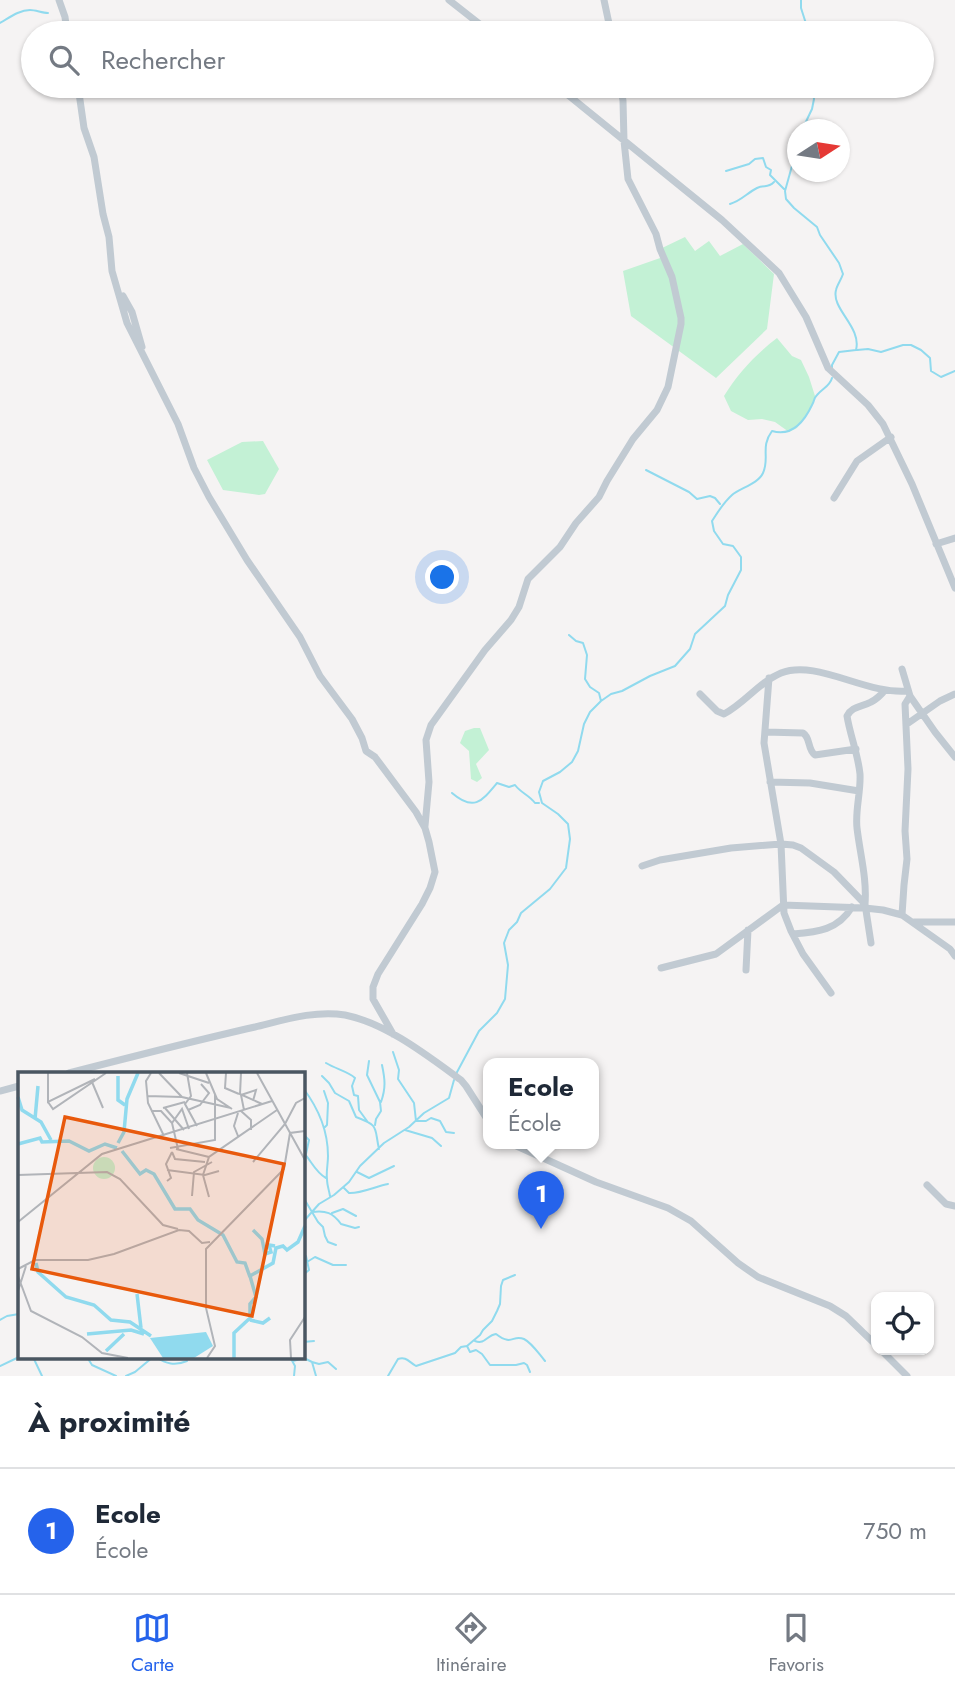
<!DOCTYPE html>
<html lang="fr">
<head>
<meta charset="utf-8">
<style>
  body { margin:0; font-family:Jost,sans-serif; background:#f2f2f3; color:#1f2937 }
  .controls { position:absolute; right:21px; bottom:21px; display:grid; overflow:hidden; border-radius:14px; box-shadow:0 2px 5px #0004 }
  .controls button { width:63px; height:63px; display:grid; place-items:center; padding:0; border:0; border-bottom:2px solid #e0e1e3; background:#fff; color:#1f2937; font:35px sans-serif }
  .compass { position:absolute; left:787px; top:119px; width:63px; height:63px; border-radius:50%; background:#fff; box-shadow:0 2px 5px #0004; rotate:78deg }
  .you { position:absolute; left:443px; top:578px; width:24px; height:24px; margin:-18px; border:5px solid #fff; border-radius:50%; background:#1a73e8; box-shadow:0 0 0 10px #1a73e833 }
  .badge { display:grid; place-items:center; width:46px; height:46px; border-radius:50%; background:#2563eb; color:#fff; font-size:23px; font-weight:700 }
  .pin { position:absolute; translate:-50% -58px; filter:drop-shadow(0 2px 4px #0008) }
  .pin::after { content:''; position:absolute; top:37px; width:24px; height:21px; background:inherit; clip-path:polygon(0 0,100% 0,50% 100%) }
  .popup { position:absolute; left:483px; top:1058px; width:116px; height:91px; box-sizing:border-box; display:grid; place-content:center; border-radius:14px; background:#fff; filter:drop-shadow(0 2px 5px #0005); font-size:23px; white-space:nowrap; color:#747a83 }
  .popup b { font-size:26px; color:#1f2937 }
  .popup::after { content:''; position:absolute; left:50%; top:100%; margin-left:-14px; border:14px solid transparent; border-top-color:#fff }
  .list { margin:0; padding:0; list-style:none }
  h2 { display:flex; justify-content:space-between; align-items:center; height:91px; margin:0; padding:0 28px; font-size:30px }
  h2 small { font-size:23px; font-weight:400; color:#747a83 }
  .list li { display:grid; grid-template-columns:46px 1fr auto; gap:21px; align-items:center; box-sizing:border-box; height:126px; padding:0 28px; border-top:2px solid #e0e1e3 }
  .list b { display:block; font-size:26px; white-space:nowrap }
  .list p { margin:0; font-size:23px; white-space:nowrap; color:#747a83 }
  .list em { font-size:23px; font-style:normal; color:#747a83 }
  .icon { flex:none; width:38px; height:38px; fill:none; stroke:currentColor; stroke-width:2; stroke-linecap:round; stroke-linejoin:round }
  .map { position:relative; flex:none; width:955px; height:1376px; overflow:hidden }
  .search { position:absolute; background:#fff; box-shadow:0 2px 5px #0004; left:21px; right:21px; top:21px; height:77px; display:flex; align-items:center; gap:18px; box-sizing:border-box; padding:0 24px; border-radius:38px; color:#747a83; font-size:26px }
  .sheet { height:217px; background:#fff }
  nav { display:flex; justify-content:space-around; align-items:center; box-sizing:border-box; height:98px; border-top:2px solid #e0e1e3; background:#fff; font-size:19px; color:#747a83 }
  nav a { display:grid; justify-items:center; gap:4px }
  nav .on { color:#2563eb }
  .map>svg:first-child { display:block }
  .green { fill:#c3f1d5 }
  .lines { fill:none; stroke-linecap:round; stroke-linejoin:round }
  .stream { stroke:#90daee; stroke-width:2 }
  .minor { stroke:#c1cad2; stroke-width:7 }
  .inset-river { fill:none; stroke:#90daee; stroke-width:3.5 }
  .inset-road { fill:none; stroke:#b1b4b9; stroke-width:2 }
  .view { fill:#e8590c; fill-opacity:0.15; stroke:#e8590c; stroke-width:3.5 }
  .inset-edge { fill:none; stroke:#4a5661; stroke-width:3.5 }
</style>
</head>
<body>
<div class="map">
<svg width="955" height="1376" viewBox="0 0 955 1376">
  <rect width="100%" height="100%" fill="#f5f3f3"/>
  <path class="green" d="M685,237L695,251L709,241L720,256L743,244L774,274L767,329L716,378L631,316L623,271L663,257L660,249Z
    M777,338L792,356L801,360L809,377L815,396L812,406L797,428L789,432L775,422L762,419L748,420L731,411L724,396C738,373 756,354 777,338Z
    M263,441L279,469L265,494L259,495L223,490L207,460L242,442Z
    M474,728H480L489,750L476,764L482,778L477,782L471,779L469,751L460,743L465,731Z"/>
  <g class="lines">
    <path class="stream" d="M801,0V8L809,33
      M0,23C9,18 19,10 30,10C36,10 42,13 48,13
      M802,130L812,109L814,99L812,86
      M797,148L785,191L786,199L794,208L817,227L820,235L839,263L843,274C841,280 837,285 836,290C831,309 862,327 856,350L839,352L832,365V369
      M726,171L749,164L755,159L763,158L766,167L771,170L770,175L784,189
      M730,204C741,201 747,193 757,188C765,184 767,189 774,182
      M857,350L868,349L881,352L903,345H911L921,350L930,358L931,371L941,377L955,371
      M646,470L689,492L697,499L710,496L715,498L720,504
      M569,635L576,641L583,643L587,655L585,679L590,687L599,693L601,701
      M452,793C474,812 482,801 497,783L509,787L515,785C521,793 529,795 535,803H539
      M393,1052L399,1070L398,1079L414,1103L416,1121H426L431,1118L440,1121L446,1132L454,1133
      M369,1061L367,1075L380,1102L381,1111L376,1119L375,1125
      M326,1063C336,1069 349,1072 355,1078L352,1086L354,1095L358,1096L359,1110L367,1121
      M456,1074L479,1031L497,1013L505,999L508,965L504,943L509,930L517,922L521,913L550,889L566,868L570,839L568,824L558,814L542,803L539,792L543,781L560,772L572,762L578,751L584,724L590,712L601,701L611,694L622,691L650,676L675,666L690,649L695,634L725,606L728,595L741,570V557L733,546L723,544L714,531L712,521C718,512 723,503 732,495C740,488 758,484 763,473C770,458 760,447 772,431C792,437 804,422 812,405C815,400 813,399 817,395C823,388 830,386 832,378
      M322,1076L329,1083L335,1093L349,1101L356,1117C380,1126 374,1127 379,1149
      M303,1088C319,1109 328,1130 328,1156C328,1164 326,1172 327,1179C327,1185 329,1190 330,1196
      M324,1091L328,1103L327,1125L325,1127
      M381,1102C386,1088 385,1079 382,1065
      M405,1130L432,1138L441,1146
      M303,1134L309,1140L306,1154
      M303,1152C311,1160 315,1172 326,1178
      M357,1172L369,1178L394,1166
      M344,1188L349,1193C359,1194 377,1186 388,1184
      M303,1197L318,1222L323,1227L325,1236L328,1242L336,1245
      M312,1212C326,1210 333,1213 341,1224L355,1228L359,1227
      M332,1213L343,1209L356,1216
      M303,1222L319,1204L334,1195L349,1182L360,1166L384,1143L409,1127L424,1113L449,1098L454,1080
      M303,1254L306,1256L309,1270L303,1275
      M307,1262L315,1257L333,1265H346
      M0,1320L7,1316L19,1314
      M475,1341C485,1345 487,1335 496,1334C513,1347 512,1334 524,1339C532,1343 539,1354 545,1361
      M303,1342L314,1341
      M467,1346L470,1352L476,1350L482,1354L490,1365H516L524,1363L527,1365L530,1372
      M33,1357L42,1376
      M87,1357L92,1365L116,1376
      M156,1357C166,1364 175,1366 187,1361
      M290,1357L295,1366L294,1376
      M293,1361L304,1358L312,1362L316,1376
      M312,1362L319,1364L328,1362L336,1369
      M0,1366L19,1357
      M126,1376L135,1372L153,1357
      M388,1376L398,1359C406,1356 409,1362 416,1366L455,1353L461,1347L467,1346L480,1335L483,1330L492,1321L497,1311L500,1304L501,1286L503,1280L515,1275"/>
    <path class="minor" d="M59,0L65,17L67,33
      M449,0L491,33
      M604,0L611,33
      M78,86L84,128L94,157L103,214L109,237L112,271L127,323L178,424L194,468L209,497L247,560L300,637L320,676L352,719L362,738L366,751L375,757L416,812L425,828L429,842L435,872L430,888L422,904L378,974L373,987V999L393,1034
      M557,86L722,220L779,273L806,317L828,368L868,405L883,424L912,484L955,588
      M123,296L132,312L142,347
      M834,498L857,461L891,437
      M936,544L955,538
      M902,669L910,696L935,732L955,757
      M769,678L764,743L781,844L784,913L791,931L803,954L831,993
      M700,694L717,711L724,714C745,703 759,682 781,673C817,659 866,695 908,691
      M907,724L940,701L955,694
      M765,732L803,733C811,738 807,749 815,755L856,749
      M770,782L810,783L859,791
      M425,826L429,782L426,740L431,725L485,650L511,620L519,607L528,579L560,547L576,523L599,497L607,481L633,439L657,410L668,387L681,324V318L672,277L660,249L656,234L628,179L624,141L623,101L621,86
      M642,866L660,860L731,848L781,844L793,845L801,848L834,872L865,904L871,943
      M865,904C867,878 860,854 857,828C855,810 861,792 860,774C858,754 850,735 847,716C852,706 862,707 871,702C877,699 881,695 885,690
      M902,915L904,885L907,859L905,831L908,769L905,704L910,696
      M914,922H955
      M793,934C818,932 838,930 852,907
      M661,968L716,954L783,905L865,908L883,910L902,915L950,949L955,956
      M746,970L748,930
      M69,1073C131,1057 193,1041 255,1027C284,1020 315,1010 345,1015C386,1023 428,1056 461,1080L466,1086L489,1122
      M0,1091L19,1086
      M510,1143L596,1182L668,1208L691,1221L738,1263L758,1277L830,1306L846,1316L876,1345
      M927,1185L946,1204L955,1206
      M881,1350L907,1376"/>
  </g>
  <g transform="translate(18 1072)">
    <rect width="287" height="287" fill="#f5f3f3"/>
    <path d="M75 96a11 11 0 1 1 22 0a11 11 0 1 1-22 0Z" fill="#c3f1d5"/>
    <path d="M188,260L195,274L176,286H145L132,266Z" fill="#90daee"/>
    <path class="inset-river" d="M100,4V28L107,33M0,25L4,38L23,50L33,68M17,47L20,14M100,71L106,60L109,27L120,1M0,72L22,66L24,70L51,69L71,79L87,72L99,76M104,79L122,102L128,98L136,102L157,137H172L180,148L205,163L219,190L227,191L232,205M235,158L244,167L247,182L253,180L251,173L257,174M18,191L20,200L48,225L76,233L93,248L112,250L133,264M119,222L123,256M232,248L245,251L252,246M69,262L113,258L126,262M88,279L106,262M216,286V261L232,246V232L238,225L232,204L255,191L258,176L265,174L269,178L280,170L287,154"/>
    <path class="inset-road" d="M30,1V30L77,7M133,1L128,9L130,31L146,64M141,1L164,25L213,36M161,1L191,11M169,1L173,24L167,32L179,54M188,1L199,27L214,37M208,1L207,16L221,22M223,1L222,22L244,32M239,1L287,88M74,10L85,36M129,24L164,25M30,30L35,37L88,1M145,36L167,30M147,36L166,58M170,38L182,33L191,21L183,12M226,38L223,23L238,18L235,29M133,39H143L154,51L160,77M223,39L233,48V58M220,41L216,54L220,64M154,51L164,37L171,57M152,76L197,68V22M158,77L191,85M154,80L157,87L187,90M235,90L267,52L278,31L287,26M149,98L187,103L201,99M0,103L89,100L102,107L145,153L160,157M149,109L153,106L148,92L154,80M174,124L176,100L194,90M191,125L185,103L191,85L259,38M0,150L84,82L254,29M0,197L17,188H70L96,182L161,158L171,159L184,171L192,170M0,204L13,239L64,265L84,281L110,286M0,219L8,194M189,286L197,274L188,236V177L266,97L272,61L287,59M273,286L272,268L287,245"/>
    <path class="view" d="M47,45L266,92L234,244L14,197Z"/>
    <rect width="287" height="287" class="inset-edge"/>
  </g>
</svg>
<div class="controls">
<button><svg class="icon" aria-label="locate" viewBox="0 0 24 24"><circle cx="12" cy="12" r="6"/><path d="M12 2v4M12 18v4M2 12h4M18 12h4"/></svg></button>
</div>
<svg class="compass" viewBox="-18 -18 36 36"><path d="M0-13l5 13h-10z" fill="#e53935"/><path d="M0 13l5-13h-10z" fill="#747a83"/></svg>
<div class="you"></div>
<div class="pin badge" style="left:541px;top:1229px">1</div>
<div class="popup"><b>Ecole</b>École</div>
<div class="search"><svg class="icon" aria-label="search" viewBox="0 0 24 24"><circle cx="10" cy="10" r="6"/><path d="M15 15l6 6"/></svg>Rechercher</div>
</div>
<section class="sheet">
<h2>À proximité<small></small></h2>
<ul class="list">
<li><span class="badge">1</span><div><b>Ecole</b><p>École</p></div><em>750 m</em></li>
</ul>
</section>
<nav>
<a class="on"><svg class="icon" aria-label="map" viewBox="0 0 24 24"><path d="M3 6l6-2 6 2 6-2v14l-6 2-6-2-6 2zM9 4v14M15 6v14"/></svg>Carte</a>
<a><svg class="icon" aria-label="directions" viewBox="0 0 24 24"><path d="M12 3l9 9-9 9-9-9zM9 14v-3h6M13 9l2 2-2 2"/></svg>Itinéraire</a>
<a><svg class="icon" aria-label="saved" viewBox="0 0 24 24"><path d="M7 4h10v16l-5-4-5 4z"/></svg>Favoris</a>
</nav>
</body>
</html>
